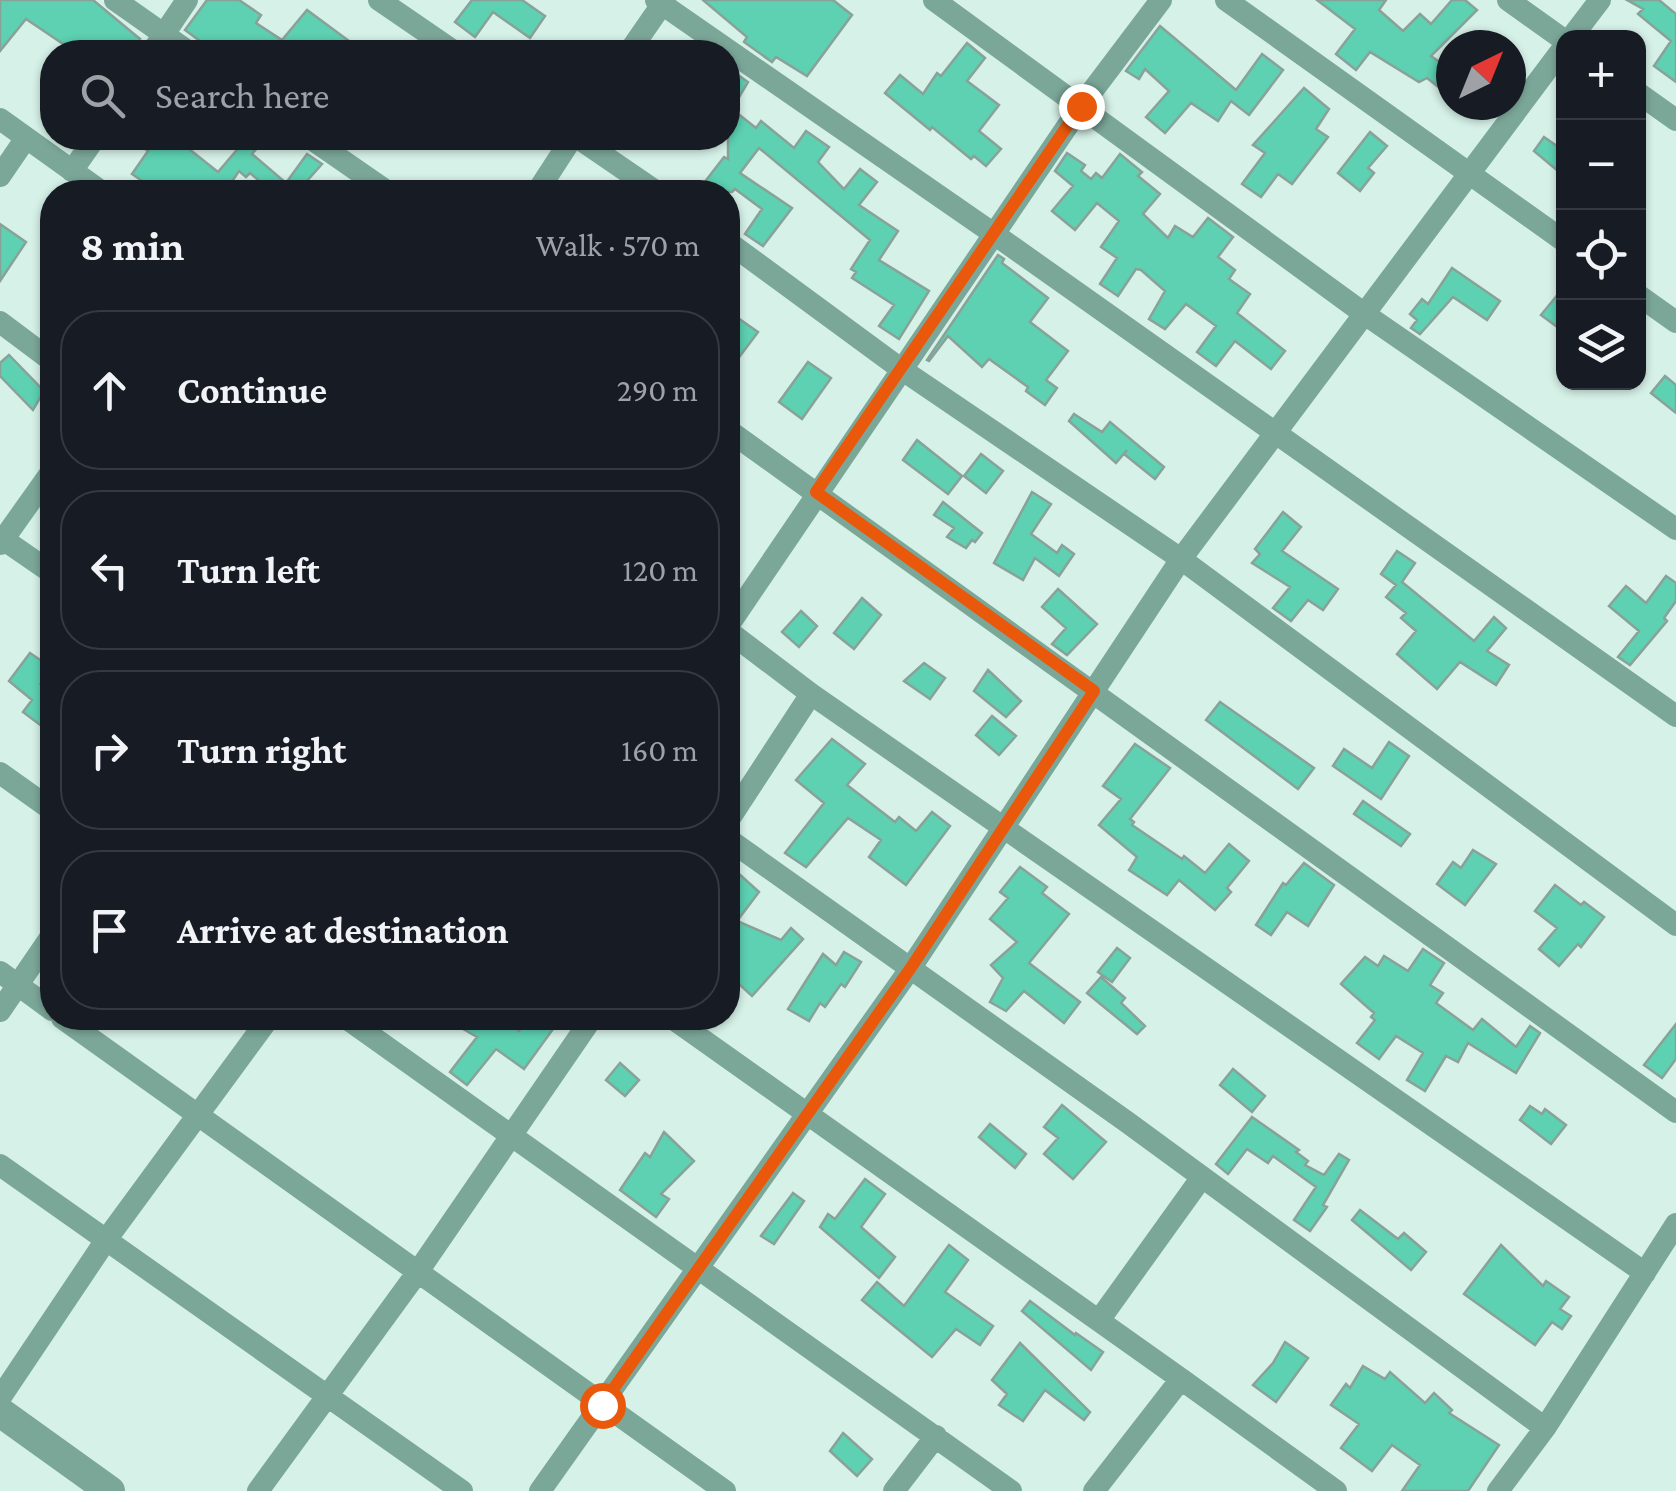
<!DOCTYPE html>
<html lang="en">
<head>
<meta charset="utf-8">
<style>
  body { margin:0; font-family:"Crimson Pro",serif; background:#242831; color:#f1f3f6 }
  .controls { position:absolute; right:30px; top:30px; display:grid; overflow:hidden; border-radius:20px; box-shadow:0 2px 8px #0004 }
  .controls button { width:90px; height:90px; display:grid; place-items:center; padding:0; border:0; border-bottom:2px solid #363941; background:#171b24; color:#f1f3f6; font:50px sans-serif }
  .compass { position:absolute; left:1436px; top:30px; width:90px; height:90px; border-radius:50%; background:#171b24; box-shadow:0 2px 8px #0004; rotate:43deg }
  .stop { position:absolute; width:30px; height:30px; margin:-22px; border:8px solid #ea580c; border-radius:50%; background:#fff }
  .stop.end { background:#ea580c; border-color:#fff; box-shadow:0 2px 10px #0008 }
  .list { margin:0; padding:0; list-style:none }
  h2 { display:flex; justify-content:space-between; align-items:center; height:130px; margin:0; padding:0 40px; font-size:42px }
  h2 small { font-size:32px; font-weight:400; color:#9ea1a6 }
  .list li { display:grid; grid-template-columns:65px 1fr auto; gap:30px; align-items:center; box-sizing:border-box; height:160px; margin:0 20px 20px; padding:0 20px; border:2px solid #363941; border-radius:40px }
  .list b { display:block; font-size:38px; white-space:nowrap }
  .list em { font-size:32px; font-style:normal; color:#9ea1a6 }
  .icon { flex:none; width:55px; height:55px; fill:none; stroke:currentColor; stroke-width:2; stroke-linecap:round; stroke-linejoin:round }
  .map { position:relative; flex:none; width:1676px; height:1491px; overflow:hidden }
  .search { position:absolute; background:#171b24; box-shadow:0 2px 8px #0004; left:40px; top:40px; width:700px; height:110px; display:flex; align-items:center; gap:25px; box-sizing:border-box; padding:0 35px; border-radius:40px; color:#9ea1a6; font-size:38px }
  .panel { position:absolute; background:#171b24; box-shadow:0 2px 8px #0004; left:40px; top:180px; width:700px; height:850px; border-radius:40px }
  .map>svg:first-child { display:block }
  .building { fill:#5dd1b2; stroke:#89a299; stroke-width:2.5 }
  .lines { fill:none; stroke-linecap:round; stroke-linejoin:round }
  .minor { stroke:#7ba799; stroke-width:22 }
  .tertiary { stroke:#7ba799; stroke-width:30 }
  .route { stroke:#ea580c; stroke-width:12 }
</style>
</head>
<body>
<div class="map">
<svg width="1676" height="1491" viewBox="0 0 1676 1491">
  <rect width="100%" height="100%" fill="#d6f1e8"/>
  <path class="building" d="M0,0H93L140,39L129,52H75L26,19L0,51Z
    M207,0H239L261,15L256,23L282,40L307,10L349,41L341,52H215L185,30Z
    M472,0H522L545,16L530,38L493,12L475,37L455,22Z
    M703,0H833L852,15L807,76L776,57L772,62L744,42L747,37Z
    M1317,0H1386L1379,10L1403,31L1420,14L1431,24L1452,0H1465L1477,10L1431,56L1451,70V97L1427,78L1419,82L1370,52L1356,70L1336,54L1355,29Z
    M1627,0H1659L1676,14V82L1654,66L1671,41L1638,14L1643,9Z
    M1160,26L1236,90L1262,54L1283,70L1249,115L1231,101L1218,121L1191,103L1165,133L1146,117L1169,91L1145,69L1139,79L1126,71Z
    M967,43L985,58L967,81L999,105L979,131L1001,149L986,166L974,156L971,159L932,127L930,130L885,93L900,75L923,94L937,73L941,76Z
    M728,68L748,82L732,109L756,128L761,121L794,148L806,131L829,147L818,162L844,189L860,169L877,182L859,205L898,231L879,260L929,291L899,339L879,326L894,305L852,278L856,272L851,269L870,240L759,148L740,173L792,208L763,246L745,234L762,209L735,189L732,192H697L724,157L728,159Z
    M1304,88L1329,109L1316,129L1328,137L1292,184L1278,174L1261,197L1242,184L1265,153L1253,145Z
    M1370,132L1387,146L1368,168L1374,173L1360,191L1338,173Z
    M1544,137L1564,151V176L1534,151Z
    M130,138H190L184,145L218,172L247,138H266L252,154L286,183L307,154L322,164L297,192H272L250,173L246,177L239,171L225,192H158L132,174L148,151Z
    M1067,153L1085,165L1081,171L1091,179L1096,173L1102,178L1120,154L1142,172L1138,176L1160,194L1143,214L1168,238L1175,226L1193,237L1208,218L1233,237L1218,257L1235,270L1229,279L1250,294L1237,313L1285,351L1271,369L1235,341L1216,366L1197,352L1216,326L1186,304L1165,329L1149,319L1165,291L1141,270L1136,269L1118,296L1100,284L1117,258L1101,247L1119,221L1097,203L1075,230L1052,211L1073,186L1055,171Z
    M0,224L26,242L0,281Z
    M998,255L1004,259L1002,263L1048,298L1030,322L1068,351L1046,380L1057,388L1045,405L1026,391L1028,387L989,359L982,367L948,336L929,361L927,360Z
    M1452,268L1500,301L1487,320L1453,297L1420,334L1411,328L1417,320L1410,314L1422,299L1428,304Z
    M1564,287V332L1541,315Z
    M728,311L758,332L728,372Z
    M9,355L44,391L33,410L0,376V363Z
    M808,362L831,378L802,419L779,402Z
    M1665,376L1676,385V413L1651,393Z
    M1074,414L1102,432L1110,422L1164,467L1155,479L1124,454L1127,450L1116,463L1069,421Z
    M917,440L962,476L948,494L903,460Z
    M981,454L1003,471L986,493L964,476Z
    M1032,492L1051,504L1031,534L1057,553L1062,545L1074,554L1059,576L1035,558L1023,580L994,563Z
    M943,502L982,533L975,542L972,540L966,548L947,537L954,528L934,515Z
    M1283,512L1301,527L1282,551L1338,589L1323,610L1308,600L1291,621L1273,608L1290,587L1252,563L1260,554L1255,549Z
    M1397,551L1415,563L1402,582L1474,641L1494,617L1506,628L1487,651L1509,665L1496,685L1460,662L1437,689L1397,654L1416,631L1401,618L1406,613L1386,597L1396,585L1381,574Z
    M1666,576L1676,583V601L1664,618L1667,621L1630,665L1618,657L1639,631L1609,606L1626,586L1646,603Z
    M1058,589L1097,624L1067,655L1052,644L1066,628L1042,607Z
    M862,598L881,615L854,649L834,633Z
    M801,611L817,626L799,647L782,632Z
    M30,653L52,668L40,684L52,697V714L43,727L23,712L32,700L9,681Z
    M924,663L945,678L930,699L904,681Z
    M988,670L1021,701L1006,717L974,691Z
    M1220,702L1314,768L1298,789L1206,720Z
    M992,716L1016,736L999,755L976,735Z
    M832,739L865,764L847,785L895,822L899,817L916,831L932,812L950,826L906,885L869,857L881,840L848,818L806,867L785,853L824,803L796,780Z
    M1389,742L1409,756L1381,799L1333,766L1344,749L1372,768Z
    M1135,744L1170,768L1130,819L1134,822L1132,825L1182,859L1184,856L1205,873L1229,844L1249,861L1227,888L1231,892L1215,910L1179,880L1167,895L1129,870L1137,857L1099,825L1121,799L1103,786Z
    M1363,801L1410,834L1401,846L1354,814Z
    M1473,850L1496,864L1465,905L1437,884L1453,862L1461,868Z
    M1304,863L1334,885L1308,926L1287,912L1271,935L1256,925L1283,883L1286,885Z
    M728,864L759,892L737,921L781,940L791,928L803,939L752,996L728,974Z
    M1020,867L1047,887L1042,893L1069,914L1029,963L1080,1002L1064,1023L1024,991L1006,1011L990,1002L1003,978L991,965L1017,942L990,919L1008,898L1000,892Z
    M1555,885L1581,905L1584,902L1604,917L1581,947L1578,944L1559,966L1539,949L1557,928L1535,911Z
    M1117,948L1130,958L1112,982L1098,972Z
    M1423,949L1444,963L1430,985L1443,993L1436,1003L1473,1030L1482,1019L1516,1047L1530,1026L1540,1033L1516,1073L1468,1043L1458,1062L1446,1056L1425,1091L1407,1080L1423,1053L1396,1036L1379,1059L1357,1043L1375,1020L1371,1017L1374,1013L1341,984L1365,957L1378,966L1384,956L1408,971Z
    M844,952L861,962L845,987L841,984L825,1007L820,1003L809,1021L788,1009L823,954L836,965Z
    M1101,977L1125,998L1121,1003L1145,1026L1137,1034L1087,993Z
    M444,1018H499L519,1031L528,1018H561L524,1069L496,1049L467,1085L450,1072L477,1037Z
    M1676,1024V1059L1662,1078L1644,1065Z
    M620,1063L639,1080L625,1096L606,1080Z
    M1233,1069L1265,1096L1252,1112L1220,1085Z
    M1062,1105L1106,1142L1073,1179L1044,1154L1058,1138L1044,1127Z
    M1530,1106L1542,1114L1545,1109L1566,1125L1551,1144L1520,1120Z
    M1252,1117L1299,1150L1296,1152L1308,1161L1305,1165L1324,1175L1339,1154L1349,1160L1323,1205L1327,1207L1310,1231L1294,1220L1316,1187L1273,1156L1268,1163L1247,1149L1228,1174L1216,1164Z
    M990,1124L1026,1154L1015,1168L979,1137Z
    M664,1132L694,1161L661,1194L669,1199L656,1217L620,1190L645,1153L650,1157Z
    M865,1179L885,1194L861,1227L895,1257L879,1278L820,1227L828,1214L835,1219Z
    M793,1193L804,1201L774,1244L761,1236Z
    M1360,1210L1398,1239L1404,1233L1426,1252L1411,1270L1352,1220Z
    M949,1245L968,1260L945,1292L993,1326L980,1345L956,1329L932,1357L862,1300L877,1282L904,1306Z
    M1501,1245L1543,1286L1546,1281L1569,1297L1560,1309L1571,1316L1562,1329L1552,1322L1535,1345L1464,1294Z
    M1030,1301L1075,1335L1076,1333L1103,1352L1091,1370L1022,1311Z
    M1285,1342L1308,1358L1276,1402L1253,1385L1273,1363Z
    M1020,1343L1090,1412L1084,1420L1045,1390L1023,1421L999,1405L1007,1394L992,1380Z
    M1363,1366L1385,1379L1390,1372L1425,1403L1434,1393L1452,1410L1449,1413L1499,1445L1468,1491H1402L1420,1465L1392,1445L1372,1471L1341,1448L1359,1424L1331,1405L1346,1384L1350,1388Z
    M843,1433L872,1459L857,1476L830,1451Z"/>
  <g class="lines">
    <path class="minor" d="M115,0L189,52
      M379,0L455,52
      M656,0L994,234L1676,716
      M934,0L1366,315L1676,529
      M1226,0L1564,241
      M1508,0L1564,40
      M1571,38L1600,0
      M152,52L187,0
      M629,52L665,0
      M1638,93L1676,120
      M0,119L102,192
      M310,138L388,192
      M578,138L657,192
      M72,171L95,138
      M0,176L26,138
      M537,192L572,138
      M728,242L901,369L1181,559L1676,925
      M1638,295L1676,322
      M0,322L52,361
      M728,430L1676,1112
      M0,537L52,573
      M0,544L52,471
      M728,626L1081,106L1161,0
      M728,631L811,694L1645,1273
      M0,773L52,810
      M728,821L811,694
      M728,839L1127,1122L1545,1428
      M0,972L52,1010
      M0,1011L52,935
      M62,1018L725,1491
      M346,1018L1011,1491
      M672,1018L1181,1379L1094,1491
      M0,1165L462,1491
      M1100,1319L1202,1177
      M1181,1379L1336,1491
      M0,1398L106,1240L269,1018
      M258,1491L417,1273L592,1018
      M540,1491L910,969L1181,559L1564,47
      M894,1491L936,1436
      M1498,1491L1545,1428L1676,1224"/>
    <path class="tertiary" d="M0,1412L110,1491"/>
  </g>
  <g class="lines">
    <path class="route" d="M602,1405L910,969L1094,691L816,492L1081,106"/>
  </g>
</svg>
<div class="controls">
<button>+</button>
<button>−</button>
<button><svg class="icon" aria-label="locate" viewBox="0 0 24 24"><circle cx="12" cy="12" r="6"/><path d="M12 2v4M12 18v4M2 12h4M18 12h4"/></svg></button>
<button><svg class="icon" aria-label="layers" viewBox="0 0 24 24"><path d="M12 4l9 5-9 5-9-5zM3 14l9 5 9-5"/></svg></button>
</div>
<svg class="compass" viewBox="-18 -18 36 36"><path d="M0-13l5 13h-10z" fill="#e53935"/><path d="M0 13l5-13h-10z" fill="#9ea1a6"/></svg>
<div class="stop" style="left:602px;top:1405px"></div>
<div class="stop end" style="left:1081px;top:106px"></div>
<div class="search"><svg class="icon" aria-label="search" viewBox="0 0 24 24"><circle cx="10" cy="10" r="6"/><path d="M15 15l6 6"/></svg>Search here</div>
<section class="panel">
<h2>8 min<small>Walk · 570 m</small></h2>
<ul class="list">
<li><svg class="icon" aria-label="ahead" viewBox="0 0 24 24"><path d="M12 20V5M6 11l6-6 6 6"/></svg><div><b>Continue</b></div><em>290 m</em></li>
<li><svg class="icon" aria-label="left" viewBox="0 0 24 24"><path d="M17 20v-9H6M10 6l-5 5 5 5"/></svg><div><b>Turn left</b></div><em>120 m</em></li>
<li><svg class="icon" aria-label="right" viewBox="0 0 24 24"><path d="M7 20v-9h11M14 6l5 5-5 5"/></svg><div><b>Turn right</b></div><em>160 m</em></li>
<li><svg class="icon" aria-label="arrive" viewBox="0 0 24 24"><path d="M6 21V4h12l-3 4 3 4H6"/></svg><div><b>Arrive at destination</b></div></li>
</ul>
</section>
</div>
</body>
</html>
